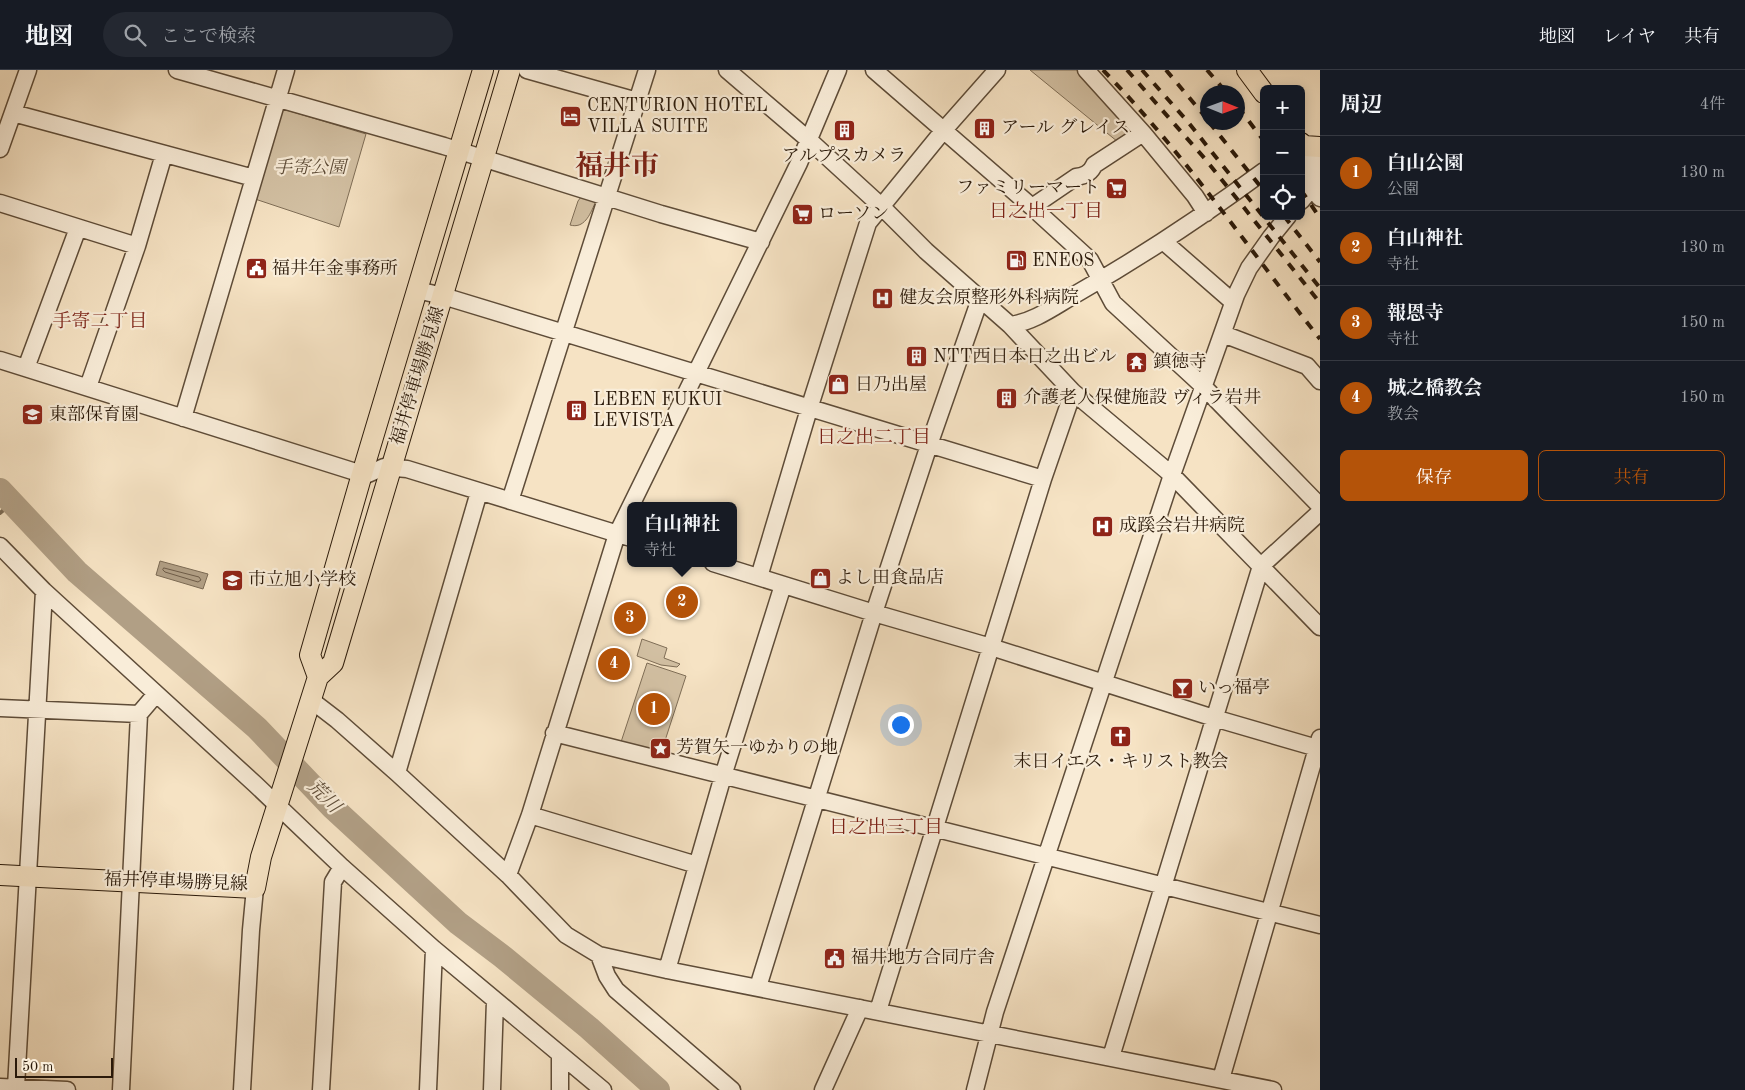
<!DOCTYPE html>
<html lang="ja">
<head>
<meta charset="utf-8">
<style>
  body { margin:0; font-family:"Old Standard TT","Noto Serif JP",serif; background:#242831; color:#f1f3f6 }
  .controls { position:absolute; right:15px; top:15px; display:grid; overflow:hidden; border-radius:8px; box-shadow:0 2px 12px #0003 }
  .controls button { width:45px; height:45px; display:grid; place-items:center; padding:0; border:0; border-bottom:1px solid #363941; background:#171b24; color:#f1f3f6; font:25px sans-serif }
  .compass { position:absolute; left:1200px; top:15px; width:45px; height:45px; border-radius:50%; background:#171b24; box-shadow:0 2px 12px #0003; rotate:91deg }
  .scale { position:absolute; left:15px; bottom:12px; width:98px; box-sizing:border-box; padding-left:5px; border:2px solid #2b1a0a; border-top:0; font-size:14px; line-height:18px; white-space:nowrap; color:#2b1a0a; -webkit-text-stroke:4px #f9edd9; paint-order:stroke }
  .you { position:absolute; left:900px; top:654px; width:18px; height:18px; margin:-12px; border:4px solid #fff; border-radius:50%; background:#1a73e8; box-shadow:0 0 0 8px #1a73e833 }
  .badge { display:grid; place-items:center; width:32px; height:32px; border-radius:50%; background:#b45309; color:#fff; font-size:16px; font-weight:700 }
  .pin { position:absolute; translate:-50% -50%; border:2px solid #fff; box-shadow:0 1px 5px #0006 }
  .popup { position:absolute; left:627px; top:432px; width:110px; height:65px; box-sizing:border-box; display:grid; place-content:center; border-radius:8px; background:#171b24; filter:drop-shadow(0 1px 4px #0005); font-size:16px; white-space:nowrap; color:#9ea1a6 }
  .popup b { font-size:19px; color:#f1f3f6 }
  .popup::after { content:''; position:absolute; left:50%; top:100%; margin-left:-10px; border:10px solid transparent; border-top-color:#171b24 }
  .list { margin:0; padding:0; list-style:none }
  h2 { display:flex; justify-content:space-between; align-items:center; height:65px; margin:0; padding:0 20px; font-size:21px }
  h2 small { font-size:16px; font-weight:400; color:#9ea1a6 }
  .list li { display:grid; grid-template-columns:32px 1fr auto; gap:15px; align-items:center; box-sizing:border-box; height:75px; padding:0 20px; border-top:1px solid #363941 }
  .list b { display:block; font-size:19px; white-space:nowrap }
  .list p { margin:0; font-size:16px; white-space:nowrap; color:#9ea1a6 }
  .list em { font-size:16px; font-style:normal; color:#9ea1a6 }
  .actions { display:flex; gap:10px; padding:15px 20px }
  .actions a { flex:1; padding:11px 0; border:1px solid #b45309; border-radius:8px; text-align:center; font-size:18px; color:#b45309 }
  .actions .main { background:#b45309; color:#fff }
  .icon { flex:none; width:28px; height:28px; fill:none; stroke:currentColor; stroke-width:2; stroke-linecap:round; stroke-linejoin:round }
  .map { position:relative; flex:none; width:1320px; height:1020px; overflow:hidden }
  header { display:flex; align-items:center; gap:30px; box-sizing:border-box; height:70px; padding:0 25px; background:#171b24; border-bottom:1px solid #363941 }
  header strong { font-size:24px }
  nav { display:flex; gap:28px; margin-inline-start:auto; font-size:18px }
  .search { width:350px; height:45px; background:#242831; display:flex; align-items:center; gap:12px; box-sizing:border-box; padding:0 18px; border-radius:28px; color:#9ea1a6; font-size:19px }
  main { display:flex }
  aside { flex:1; background:#171b24 }
  .map>svg:first-child { display:block }
  .green { fill:#d3c1a4; stroke:#7f6e57 }
  .water { fill:#b19f85; stroke:#7b6a54 }
  .lines { fill:none; stroke-linecap:round; stroke-linejoin:round }
  .shore { stroke:#6e5c48; stroke-width:1 }
  .stream { stroke:#7b6a54; stroke-width:4 }
  .river { stroke:#b19f85; stroke-width:24 }
  .minor-casing { stroke:#5e4c38; stroke-width:19 }
  .major-casing { stroke:#2b1a0a; stroke-width:22 }
  .minor { stroke:#f9edd9; stroke-width:16 }
  .major { stroke:#f6e3c4; stroke-width:20 }
  .rail { stroke:#2b1a0a; stroke-width:4; stroke-dasharray:9 9; stroke-linecap:butt }
  .labels { text-anchor:middle; dominant-baseline:central; stroke-width:4.5; stroke-linejoin:round; paint-order:stroke }
  .poi-label { font-size:18px; fill:#2b1a0a; stroke:#f9edd9; text-anchor:start }
  .park-label { font-size:18px; font-style:italic; fill:#5d4c38; stroke:#f9edd9 }
  .street-label { font-size:18px; fill:#2b1a0a; stroke:#f9edd9 }
  .neighbourhood-label { font-size:19px; fill:#7a1f14; stroke:#f9edd9 }
  .water-label { font-size:19px; font-style:italic; fill:#614f3b; stroke:#f9edd9 }
  .town-label { font-size:28px; font-weight:bold; fill:#7a1f14; stroke:#f9edd9 }
</style>
</head>
<body>
<header>
<strong>地図</strong>
<div class="search"><svg class="icon" aria-label="search" viewBox="0 0 24 24"><circle cx="10" cy="10" r="6"/><path d="M15 15l6 6"/></svg>ここで検索</div>
<nav><a>地図</a><a>レイヤ</a><a>共有</a></nav>
</header>
<main>
<div class="map">
<svg width="1320" height="1020" viewBox="0 0 1320 1020">
  <rect width="100%" height="100%" fill="#f6e3c4"/>
  <filter id="stains"><feTurbulence type="fractalNoise" baseFrequency=".004" numOctaves="4"/><feColorMatrix values="0 0 0 0 .2 0 0 0 0 .09 0 0 0 0 .02 0 0 0 .5 -.17"/></filter>
  <radialGradient id="worn" r=".72"><stop offset=".6" stop-color="#630" stop-opacity="0"/><stop offset="1" stop-color="#630" stop-opacity=".3"/></radialGradient>
  <path class="green" d="M1030,0H1077L1100,22L1130,56L1128,66L1118,72Z
    M283,39L366,64L339,157L255,129Z
    M581,127L590,128L595,133C590,145 584,159 570,155L578,131Z
    M642,569L667,578L664,588L680,594L677,597L661,595L637,586Z
    M647,593L686,606L661,683L621,672Z"/>
  <path class="water" d="M160,491L208,504L203,519L156,505Z"/>
  <g class="lines">
    <path class="shore" d="M164,498L199,507L201,510L198,512L165,502L163,500Z"/>
    <path class="stream" d="M0,443L12,433"/>
    <path class="river" d="M0,420L77,502L257,658L333,738L458,853L503,887L589,958L658,1020"/>
    <defs>
      <path id="minor" d="M177,0L444,76L661,144L761,172
        M527,0L637,31
        M727,0L810,71L881,136L926,181L1010,255C1034,252 1055,236 1076,224C1141,187 1203,146 1264,101
        M874,0L1032,137L1090,190L1113,233L1203,316L1320,436
        M1086,0L1143,63L1195,126L1206,143
        M13,43L254,108
        M1312,77V118L1320,128
        M0,79L28,0
        M1301,131L1312,118
        M0,133L137,176
        M1032,137L1076,107C1084,106 1091,103 1094,95L1143,63
        M1163,171L1233,232
        M417,220L443,226L1043,409
        M1010,255L1073,322L1172,405L1320,557
        M1223,264L1307,296L1320,311
        M0,290L362,404H368L384,397L407,399L631,468
        M26,298L78,158
        M88,317L137,176L164,84
        M183,348L286,0
        M510,431L647,0
        M0,476L44,521L255,714L342,797L434,879L603,1020
        M713,493L874,543L991,577L1214,648L1317,678
        M759,507L809,339L868,153L943,61L997,0
        M311,630L337,650L397,703L508,805L566,865L599,885L667,900L1273,1020
        M0,638L139,644L156,624
        M554,663L1320,855
        M397,703L479,422
        M530,745L697,795
        M508,805L530,745L617,464L799,93L838,0
        M599,885L607,906L616,920L732,1020
        M667,900L723,706L783,515
        M758,917L874,543L929,375L980,229
        M878,941L1043,409L1073,322
        M560,986V1020
        M1111,987L1261,496L1320,442
        M1221,1009L1320,668
        M0,1017L67,1020
        M16,1017L44,521
        M121,1020L139,644
        M242,1020L251,860L255,818
        M321,1020L333,812L342,797
        M428,1020L434,879
        M492,1020L495,931
        M823,1020L860,938
        M975,1020L995,942L1172,405L1236,225L1249,198L1271,167L1288,146"/>
      <path id="major" d="M1247,0L1264,23
        M1301,73L1304,76L1320,77
        M318,607L310,585L362,404L483,0
        M0,805L255,818L261,787L318,607L333,593L510,0"/>
    </defs>
    <use href="#minor" class="minor-casing"/>
    <use href="#major" class="major-casing"/>
    <use href="#minor" class="minor"/>
    <use href="#major" class="major"/>
    <path class="rail" d="M1103,0C1184,83 1248,178 1320,269
      M1127,0L1206,90L1320,233
      M1142,0L1188,52L1320,218
      M1166,0L1208,50
      M1207,0L1226,22
      M1238,37L1264,71
      M1209,52L1264,121
      M1301,120L1320,148
      M1284,146L1320,192"/>
  </g>
  <defs>
    <symbol id="hotel-square" viewBox="-11 -11 22 22"><rect x="-9" y="-9" width="18" height="18" rx="4" fill="#8f2418" stroke="#f9edd9"/><path d="M-6-4.5h1.5V1H6V5H4.5V3h-9V5H-6ZM-4 0a1.8 1.8 0 1 1 3.6 0ZM.5 0V-2.5h3Q6-2.5 6 0Z" fill="#fff"/></symbol>
    <symbol id="building-square" viewBox="-11 -11 22 22"><rect x="-9" y="-9" width="18" height="18" rx="4" fill="#8f2418" stroke="#f9edd9"/><path d="M-4-6H4V6H1V3H-1V6H-4ZM-2.5-4.3h1.7v1.8h-1.7ZM.8-4.3h1.7v1.8H.8ZM-2.5-1h1.7V.8h-1.7ZM.8-1h1.7V.8H.8Z" fill="#fff"/></symbol>
    <symbol id="supermarket-square" viewBox="-11 -11 22 22"><rect x="-9" y="-9" width="18" height="18" rx="4" fill="#8f2418" stroke="#f9edd9"/><path d="M-6-5.5h2.5l.6 2H6L4.5 2H-2.5L-4.4-4H-6ZM-1.5 3.2a1.3 1.3 0 1 0 .1 0ZM3 3.2a1.3 1.3 0 1 0 .1 0Z" fill="#fff"/></symbol>
    <symbol id="fuel-square" viewBox="-11 -11 22 22"><rect x="-9" y="-9" width="18" height="18" rx="4" fill="#8f2418" stroke="#f9edd9"/><path d="M-5.5-6h7V0h2V4h1.3V-2.5L3-4.5l.8-.8L6-3V5H2.5V1h-1V6h-7ZM-4.2-4.7v3.2H.2V-4.7Z" fill="#fff"/></symbol>
    <symbol id="civic-square" viewBox="-11 -11 22 22"><rect x="-9" y="-9" width="18" height="18" rx="4" fill="#8f2418" stroke="#f9edd9"/><path d="M-.6-6.5H3V-4.5H.6V-3L4-1V1h2V6H-6V1h2V-1L-.6-3ZM-1.2 2.5V6h2.4V2.5Z" fill="#fff"/></symbol>
    <symbol id="hospital-square" viewBox="-11 -11 22 22"><rect x="-9" y="-9" width="18" height="18" rx="4" fill="#8f2418" stroke="#f9edd9"/><path d="M-5-5h3v3.5h4V-5h3V5h-3V1.5h-4V5h-3Z" fill="#fff"/></symbol>
    <symbol id="temple-square" viewBox="-11 -11 22 22"><rect x="-9" y="-9" width="18" height="18" rx="4" fill="#8f2418" stroke="#f9edd9"/><path d="M0-6L5-2H3V0L6.5 2.5H4V6H1.5V3h-3V6H-4V2.5H-6.5L-3 0V-2H-5Z" fill="#fff"/></symbol>
    <symbol id="shop-square" viewBox="-11 -11 22 22"><rect x="-9" y="-9" width="18" height="18" rx="4" fill="#8f2418" stroke="#f9edd9"/><path d="M-5-2.5h2.3a2.7 3.5 0 0 1 5.4 0H5L5.5 6h-11ZM-1.5-2.5h3a1.5 2.3 0 0 0-3 0Z" fill="#fff"/></symbol>
    <symbol id="school-square" viewBox="-11 -11 22 22"><rect x="-9" y="-9" width="18" height="18" rx="4" fill="#8f2418" stroke="#f9edd9"/><path d="M0-5L7-2L0 1L-7-2ZM-4 1L0 2.5L4 1V4Q0 6-4 4Z" fill="#fff"/></symbol>
    <symbol id="bar-square" viewBox="-11 -11 22 22"><rect x="-9" y="-9" width="18" height="18" rx="4" fill="#8f2418" stroke="#f9edd9"/><path d="M-6-5H6L.8 .8V4.5H3.5V6h-7V4.5H-.8V.8Z" fill="#fff"/></symbol>
    <symbol id="church-square" viewBox="-11 -11 22 22"><rect x="-9" y="-9" width="18" height="18" rx="4" fill="#8f2418" stroke="#f9edd9"/><path d="M-1.2-6h2.4v3.5h3.3v2.4h-3.3V6h-2.4V-.1h-3.3v-2.4h3.3Z" fill="#fff"/></symbol>
    <symbol id="sight-square" viewBox="-11 -11 22 22"><rect x="-9" y="-9" width="18" height="18" rx="4" fill="#8f2418" stroke="#f9edd9"/><path d="M0-6L1.8-2.2L6-1.7L2.9 1.2L3.7 5.4L0 3.3L-3.7 5.4L-2.9 1.2L-6-1.7L-1.8-2.2Z" fill="#fff"/></symbol>
  </defs>
  <g fill-rule="evenodd">
    <use href="#hotel-square" x="558" y="34" width="25" height="25"/>
    <use href="#building-square" x="972" y="46" width="25" height="25"/>
    <use href="#building-square" x="832" y="48" width="25" height="25"/>
    <use href="#supermarket-square" x="1104" y="106" width="25" height="25"/>
    <use href="#supermarket-square" x="790" y="132" width="25" height="25"/>
    <use href="#fuel-square" x="1004" y="178" width="25" height="25"/>
    <use href="#civic-square" x="244" y="186" width="25" height="25"/>
    <use href="#hospital-square" x="870" y="216" width="25" height="25"/>
    <use href="#building-square" x="904" y="274" width="25" height="25"/>
    <use href="#temple-square" x="1124" y="280" width="25" height="25"/>
    <use href="#shop-square" x="826" y="302" width="25" height="25"/>
    <use href="#building-square" x="994" y="316" width="25" height="25"/>
    <use href="#building-square" x="564" y="328" width="25" height="25"/>
    <use href="#school-square" x="20" y="332" width="25" height="25"/>
    <use href="#hospital-square" x="1090" y="444" width="25" height="25"/>
    <use href="#shop-square" x="808" y="496" width="25" height="25"/>
    <use href="#school-square" x="220" y="498" width="25" height="25"/>
    <use href="#bar-square" x="1170" y="606" width="25" height="25"/>
    <use href="#church-square" x="1108" y="654" width="25" height="25"/>
    <use href="#sight-square" x="648" y="666" width="25" height="25"/>
    <use href="#civic-square" x="822" y="876" width="25" height="25"/>
  </g>
  <g class="labels">
    <g class="poi-label">
      <text x="587" y="36">CENTURION HOTEL<tspan x="587" dy="21">VILLA SUITE</tspan></text>
      <text x="1001" y="58">アール グレイス</text>
      <text x="844" y="86" text-anchor="middle">アルプスカメラ</text>
      <text x="1100" y="118" text-anchor="end">ファミリーマート</text>
      <text x="818" y="144">ローソン</text>
      <text x="1032" y="191">ENEOS</text>
      <text x="272" y="199">福井年金事務所</text>
      <text x="899" y="228">健友会原整形外科病院</text>
      <text x="933" y="287">NTT西日本日之出ビル</text>
      <text x="1153" y="292">鎮徳寺</text>
      <text x="855" y="315">日乃出屋</text>
      <text x="1023" y="328">介護老人保健施設 ヴィラ岩井</text>
      <text x="593" y="330">LEBEN FUKUI<tspan x="593" dy="21">LEVISTA</tspan></text>
      <text x="49" y="345">東部保育園</text>
      <text x="1119" y="456">成蹊会岩井病院</text>
      <text x="836" y="508">よし田食品店</text>
      <text x="248" y="510">市立旭小学校</text>
      <text x="1198" y="618">いっ福亭</text>
      <text x="676" y="678">芳賀矢一ゆかりの地</text>
      <text x="1121" y="692" text-anchor="middle">末日イエス・キリスト教会</text>
      <text x="851" y="888">福井地方合同庁舎</text>
    </g>
    <g class="park-label">
      <text x="310" y="98">手寄公園</text>
    </g>
    <g class="street-label">
      <text transform="translate(418 306) rotate(-73)">福井停車場勝見線</text>
      <text transform="translate(176 812) rotate(2)">福井停車場勝見線</text>
    </g>
    <g class="neighbourhood-label">
      <text x="1046" y="142">日之出一丁目</text>
      <text x="100" y="252">手寄二丁目</text>
      <text x="874" y="368">日之出二丁目</text>
      <text x="886" y="758">日之出三丁目</text>
    </g>
    <g class="water-label">
      <text transform="translate(323 727) rotate(45)">荒川</text>
    </g>
    <g class="town-label">
      <text x="617" y="98">福井市</text>
    </g>
  </g>
  <rect width="100%" height="100%" filter="url(#stains)"/>
  <rect width="100%" height="100%" fill="url(#worn)"/>
</svg>
<div class="controls">
<button>+</button>
<button>−</button>
<button><svg class="icon" aria-label="locate" viewBox="0 0 24 24"><circle cx="12" cy="12" r="6"/><path d="M12 2v4M12 18v4M2 12h4M18 12h4"/></svg></button>
</div>
<svg class="compass" viewBox="-18 -18 36 36"><path d="M0-13l5 13h-10z" fill="#e53935"/><path d="M0 13l5-13h-10z" fill="#9ea1a6"/></svg>
<div class="scale">50 m</div>
<div class="you"></div>
<div class="pin badge" style="left:654px;top:639px">1</div>
<div class="pin badge" style="left:682px;top:532px">2</div>
<div class="popup"><b>白山神社</b>寺社</div>
<div class="pin badge" style="left:630px;top:548px">3</div>
<div class="pin badge" style="left:614px;top:594px">4</div>
</div>
<aside>
<h2>周辺<small>4件</small></h2>
<ul class="list">
<li><span class="badge">1</span><div><b>白山公園</b><p>公園</p></div><em>130 m</em></li>
<li><span class="badge">2</span><div><b>白山神社</b><p>寺社</p></div><em>130 m</em></li>
<li><span class="badge">3</span><div><b>報恩寺</b><p>寺社</p></div><em>150 m</em></li>
<li><span class="badge">4</span><div><b>城之橋教会</b><p>教会</p></div><em>150 m</em></li>
</ul>
<div class="actions"><a class="main">保存</a><a>共有</a></div>
</aside>
</main>
</body>
</html>
